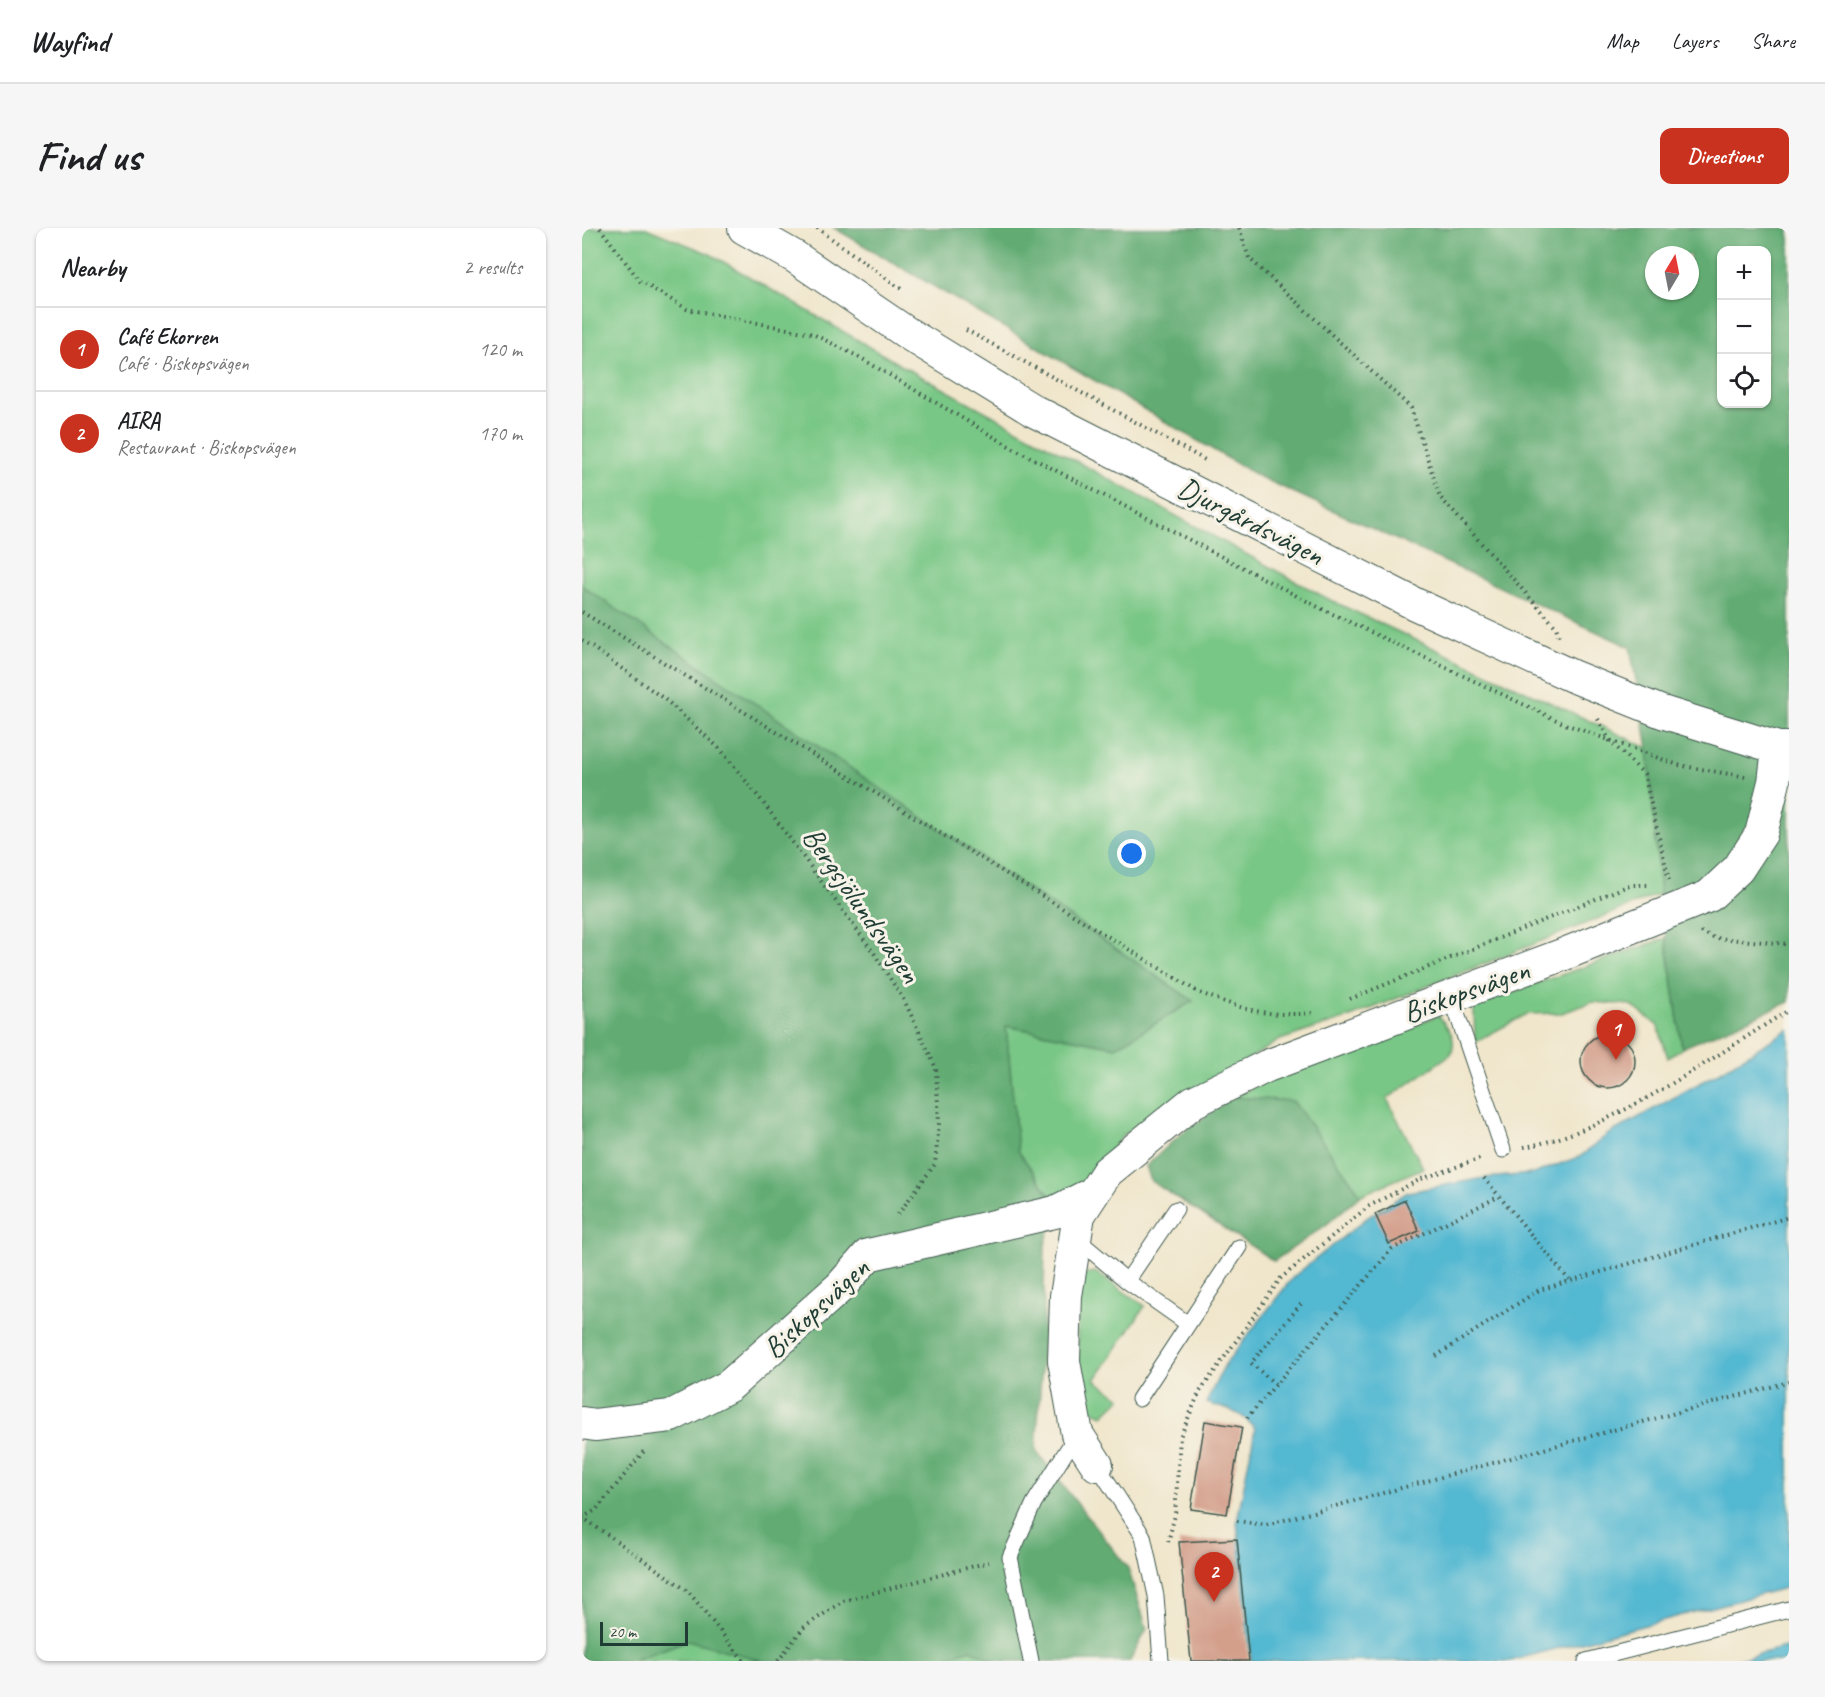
<!DOCTYPE html>
<html lang="en">
<head>
<meta charset="utf-8">
<style>
  body { margin:0; font-family:Caveat,sans-serif; background:#f6f6f6; color:#202124 }
  .controls { position:absolute; right:18px; top:18px; display:grid; overflow:hidden; border-radius:12px; box-shadow:0 2px 4px #0004 }
  .controls button { width:54px; height:54px; display:grid; place-items:center; padding:0; border:0; border-bottom:2px solid #e0e0e0; background:#fff; color:#202124; font:30px sans-serif }
  .compass { position:absolute; left:1063px; top:18px; width:54px; height:54px; border-radius:50%; background:#fff; box-shadow:0 2px 4px #0004; rotate:10deg }
  .scale { position:absolute; left:18px; bottom:15px; width:88px; box-sizing:border-box; padding-left:6px; border:3px solid #1f3d34; border-top:0; font-size:16px; line-height:21px; white-space:nowrap; color:#1f3d34; -webkit-text-stroke:4px #f7f3e8; paint-order:stroke }
  .you { position:absolute; left:550px; top:626px; width:21px; height:21px; margin:-15px; border:4px solid #fff; border-radius:50%; background:#1a73e8; box-shadow:0 0 0 9px #1a73e833 }
  .badge { display:grid; place-items:center; width:39px; height:39px; border-radius:50%; background:#c8321e; color:#fff; font-size:20px; font-weight:700 }
  .pin { position:absolute; translate:-50% -50px; filter:drop-shadow(0 2px 3px #0008) }
  .pin::after { content:''; position:absolute; top:32px; width:21px; height:18px; background:inherit; clip-path:polygon(0 0,100% 0,50% 100%) }
  .list { margin:0; padding:0; list-style:none }
  h2 { display:flex; justify-content:space-between; align-items:center; height:78px; margin:0; padding:0 24px; font-size:26px }
  h2 small { font-size:20px; font-weight:400; color:#757577 }
  .list li { display:grid; grid-template-columns:39px 1fr auto; gap:18px; align-items:center; box-sizing:border-box; height:84px; padding:0 24px; border-top:2px solid #e0e0e0 }
  .list b { display:block; font-size:22px; white-space:nowrap }
  .list p { margin:0; font-size:20px; white-space:nowrap; color:#757577 }
  .list em { font-size:20px; font-style:normal; color:#757577 }
  .icon { flex:none; width:33px; height:33px; fill:none; stroke:currentColor; stroke-width:2; stroke-linecap:round; stroke-linejoin:round }
  .map { position:relative; flex:none; width:1207px; height:1433px; overflow:hidden; border-radius:12px }
  header { display:flex; align-items:center; gap:36px; box-sizing:border-box; height:84px; padding:0 30px; background:#fff; border-bottom:2px solid #e0e0e0 }
  header strong { font-size:28px }
  nav { display:flex; gap:33px; margin-inline-start:auto; font-size:21px }
  .intro { display:flex; align-items:center; justify-content:space-between; box-sizing:border-box; height:144px; padding:0 36px }
  h1 { margin:0; font-size:42px }
  .button { padding:15px 27px; border-radius:12px; background:#c8321e; color:#fff; font-size:21px; font-weight:700 }
  main { display:flex; gap:36px; padding:0 36px }
  aside { flex:1; background:#fff; border-radius:12px; box-shadow:0 2px 4px #0004 }
  .map>svg:first-child { display:block }
  .green { fill:#79c786; stroke:#4c825d; stroke-width:1.5 }
  .forest { fill:#62ac73; stroke:#407454; stroke-width:1.5; fill-rule:evenodd }
  .water { fill:#53b8d1; stroke:#397a82; stroke-width:1.5 }
  .building { fill:#d39e8a }
  .lines { fill:none; stroke-linecap:round; stroke-linejoin:round }
  .service-casing { stroke:#3e564b; stroke-width:17 }
  .minor-casing { stroke:#3e564b; stroke-width:34 }
  .path { stroke:#3e564b; stroke-width:4; stroke-dasharray:1.5 4.5; stroke-linecap:butt }
  .service { stroke:#fff; stroke-width:15 }
  .minor { stroke:#fff; stroke-width:32 }
  .labels { text-anchor:middle; dominant-baseline:central; stroke-width:6; stroke-linejoin:round; paint-order:stroke }
  .street-label { font-size:30px; fill:#1f3d34; stroke:#f7f3e8 }
</style>
</head>
<body>
<header>
<strong>Wayfind</strong>
<nav><a>Map</a><a>Layers</a><a>Share</a></nav>
</header>
<div class="intro"><h1>Find us</h1><a class="button">Directions</a></div>
<main>
<aside>
<h2>Nearby<small>2 results</small></h2>
<ul class="list">
<li><span class="badge">1</span><div><b>Café Ekorren</b><p>Café · Biskopsvägen</p></div><em>120 m</em></li>
<li><span class="badge">2</span><div><b>AIRA</b><p>Restaurant · Biskopsvägen</p></div><em>170 m</em></li>
</ul>
</aside>
<div class="map">
<svg width="1207" height="1433" viewBox="0 0 1207 1433">
  <rect width="100%" height="100%" fill="#f7f3e8"/>
  <filter id="ink" filterUnits="userSpaceOnUse"><feTurbulence type="fractalNoise" baseFrequency=".0167" numOctaves="2"/><feDisplacementMap in="SourceGraphic" scale="12" xChannelSelector="R" yChannelSelector="G"/><feConvolveMatrix kernelMatrix="1 2 1 2 8 2 1 2 1" color-interpolation-filters="sRGB"/></filter>
  <filter id="wash" filterUnits="userSpaceOnUse"><feTurbulence type="fractalNoise" baseFrequency=".008" numOctaves="4" result="noise"/><feDisplacementMap in="SourceGraphic" scale="24" xChannelSelector="R" yChannelSelector="G"/><feGaussianBlur stdDeviation="1.35" result="paint"/><feColorMatrix in="noise" values="0 0 0 0 0 0 0 0 0 0 0 0 0 0 0 0 0 1.4 0 .05"/><feComposite in="paint" operator="in"/></filter>
  <g filter="url(#wash)">
    <rect width="100%" height="100%" fill="#f0e6cc"/>
    <path class="green" d="M0,0H64L128,26L322,139L748,372L1066,520L1078,666L768,789L698,812L541,907L512,945L475,977L436,923L424,798L534,819L611,773L0,358Z
      M1084,710L1100,820L1086,830L1076,798L1049,777L1011,774L980,785L945,786L893,814L892,782L899,775Z
      M856,787C866,800 876,809 869,826L805,871L841,940L779,967L711,874L651,869L708,842L808,809Z
      M513,1044L563,1078L513,1152L539,1170L521,1187L506,1181L498,1171L494,1073L501,1046Z
      M106,1412L182,1433H49Z
      M389,1421L412,1433H354Z"/>
    <path class="forest" d="M252,0H1207V774L1100,820L1078,666L1066,520L1048,419L676,248ZM1140,22H1184V176H1140ZM1072,27H1108V63H1072Z
      M0,358L611,773L534,819L424,798L436,923L475,977L463,1017L461,1119L454,1223L546,1340L565,1401L548,1433H412L389,1421L354,1433H182L106,1412L49,1433H0Z
      M651,869L711,873L779,967L744,997L692,1033L569,953L564,938L601,904Z"/>
    <path class="water" d="M1207,801V1359L928,1433H669L655,1293L673,1201C660,1183 644,1181 624,1175L642,1138L711,1049L786,989L826,964L902,950L951,946L999,928L1025,907L1141,842Z
      M1207,1418V1433H1151Z"/>
    <g id="blocks">
      <path class="building" d="M999 833a27 27 0 1 1 54 0a27 27 0 1 1-54 0Z
        M823,972L837,1003L807,1016L793,986Z
        M623,1193L660,1199L645,1286L609,1281Z
        M655,1311L667,1433H609L597,1314Z"/>
    </g>
  </g>
  <g filter="url(#ink)">
    <use href="#blocks" fill-opacity="0" stroke="#3e564b" stroke-width="1.5"/>
    <g class="lines">
      <defs>
        <path id="service" d="M869,768L921,922
          M495,1011L545,1053L606,1096
          M545,1053L594,981
          M557,1171L657,1019
          M515,1237L561,1308L574,1368L579,1433
          M449,1433L428,1329L452,1275L495,1206
          M1004,1433L1207,1381"/>
        <path id="minor" d="M162,0L213,29L325,105L452,183L833,376L990,448L1080,484L1196,520H1207
          M0,1195L13,1197L89,1188L147,1158L258,1059L286,1027L473,984L511,965
          M515,1237L495,1206L482,1133L484,1068L497,987L525,944L611,874L685,838L980,727L1127,668L1156,641L1179,606L1192,554L1196,520"/>
      </defs>
      <use href="#service" class="service-casing"/>
      <use href="#minor" class="minor-casing"/>
      <path class="path" d="M18,0L58,53L105,81L231,106L277,129L429,219L738,380L983,496L1096,537L1164,549
        M235,0L322,63
        M657,0L667,30L829,180L858,269L974,399L977,409
        M384,102L623,232
        M0,384L616,764C663,782 682,789 733,785
        M0,412L85,473L139,522L183,577L292,725L323,774L354,840L357,895L353,936L314,989
        M1016,491L1028,513L1062,546L1087,652
        M1119,704L1133,710L1207,716
        M768,771L1048,657H1068
        M942,919C1028,904 1132,828 1207,782
        M902,950L987,1052
        M854,1128L957,1062L1207,989
        M693,1156L669,1135L719,1076
        M665,1190L810,1021L916,969
        M0,1289L106,1363L162,1433
        M0,1290L14,1282L62,1223
        M655,1293L684,1297L1207,1154
        M586,1314L593,1287L598,1209L617,1165L699,1050L787,978L839,951L900,930
        M196,1433L221,1400L261,1373L407,1334"/>
      <use href="#service" class="service"/>
      <use href="#minor" class="minor"/>
    </g>
  </g>
  <g class="labels">
    <g class="street-label">
      <text transform="translate(669 293) rotate(27)">Djurgårdsvägen</text>
      <text transform="translate(280 677) rotate(55)">Bergsjölundsvägen</text>
      <text transform="translate(884 763) rotate(-20)">Biskopsvägen</text>
      <text transform="translate(234 1080) rotate(-43)">Biskopsvägen</text>
    </g>
  </g>
</svg>
<div class="controls">
<button>+</button>
<button>−</button>
<button><svg class="icon" aria-label="locate" viewBox="0 0 24 24"><circle cx="12" cy="12" r="6"/><path d="M12 2v4M12 18v4M2 12h4M18 12h4"/></svg></button>
</div>
<svg class="compass" viewBox="-18 -18 36 36"><path d="M0-13l5 13h-10z" fill="#e53935"/><path d="M0 13l5-13h-10z" fill="#757577"/></svg>
<div class="scale">20 m</div>
<div class="you"></div>
<div class="pin badge" style="left:1034px;top:832px">1</div>
<div class="pin badge" style="left:632px;top:1374px">2</div>
</div>
</main>
</body>
</html>
